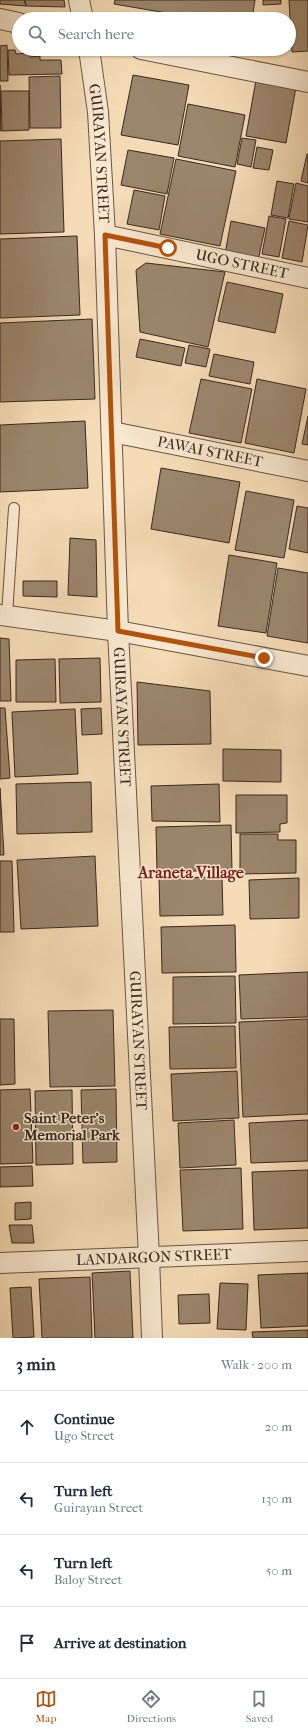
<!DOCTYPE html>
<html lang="en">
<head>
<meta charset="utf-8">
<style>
  body { margin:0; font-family:"IM FELL French Canon",serif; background:#f6f6f7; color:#1f2937 }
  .stop { position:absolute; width:12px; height:12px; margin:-9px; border:3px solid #b45309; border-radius:50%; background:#fff }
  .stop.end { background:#b45309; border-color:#fff; box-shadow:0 1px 4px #0008 }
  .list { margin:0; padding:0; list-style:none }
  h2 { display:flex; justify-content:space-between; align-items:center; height:52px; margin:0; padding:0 16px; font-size:17px }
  h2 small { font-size:13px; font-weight:400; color:#747a83 }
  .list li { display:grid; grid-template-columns:26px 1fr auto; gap:12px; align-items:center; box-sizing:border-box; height:72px; padding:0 16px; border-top:1px solid #e0e1e3 }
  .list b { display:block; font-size:15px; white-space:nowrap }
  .list p { margin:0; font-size:13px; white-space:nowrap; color:#747a83 }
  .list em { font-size:13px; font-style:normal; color:#747a83 }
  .icon { flex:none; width:22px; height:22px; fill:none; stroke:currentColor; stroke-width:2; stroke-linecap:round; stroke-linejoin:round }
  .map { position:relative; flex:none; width:308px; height:1338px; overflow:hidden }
  .search { position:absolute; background:#fff; box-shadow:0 1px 3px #0004; left:12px; right:12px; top:12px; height:44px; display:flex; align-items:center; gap:10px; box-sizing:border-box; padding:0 14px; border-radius:22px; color:#747a83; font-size:15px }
  .sheet { height:340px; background:#fff }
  nav { display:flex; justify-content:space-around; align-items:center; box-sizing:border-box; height:56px; border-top:1px solid #e0e1e3; background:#fff; font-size:11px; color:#747a83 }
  nav a { display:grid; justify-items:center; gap:2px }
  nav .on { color:#b45309 }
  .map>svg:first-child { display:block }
  .building { fill:#9b866d; stroke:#39291e }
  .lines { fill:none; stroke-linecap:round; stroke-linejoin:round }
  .service-casing { stroke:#685644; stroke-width:12 }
  .minor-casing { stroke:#685644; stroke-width:22 }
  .service { stroke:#f8e8d0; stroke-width:10 }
  .minor { stroke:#f8e8d0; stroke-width:20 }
  .route { stroke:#b45309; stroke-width:5 }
  .poi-dot { fill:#8f2418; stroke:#f8e8d0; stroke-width:1.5 }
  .labels { text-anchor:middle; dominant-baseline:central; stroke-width:3; stroke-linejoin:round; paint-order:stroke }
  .street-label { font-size:15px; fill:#39291e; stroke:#f8e8d0 }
  .poi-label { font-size:15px; font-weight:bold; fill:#39291e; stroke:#f8e8d0; text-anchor:start }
  .neighbourhood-label { font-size:16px; font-weight:bold; fill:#7a1f14; stroke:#f8e8d0 }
</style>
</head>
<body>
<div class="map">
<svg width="308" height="1338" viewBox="0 0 308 1338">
  <rect width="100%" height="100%" fill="#f5dcb6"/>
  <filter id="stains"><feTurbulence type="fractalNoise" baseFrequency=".005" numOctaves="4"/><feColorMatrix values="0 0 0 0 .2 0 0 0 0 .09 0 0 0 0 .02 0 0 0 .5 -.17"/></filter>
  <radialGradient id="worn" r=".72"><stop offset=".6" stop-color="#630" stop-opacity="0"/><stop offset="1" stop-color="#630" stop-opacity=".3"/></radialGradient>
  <path class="building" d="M0,0H24L26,6L0,4Z
    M25,0H64L65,7L26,6Z
    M115,0H255L252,19H202L114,4Z
    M263,0H281V4L263,5Z
    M289,0H308V51L292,52Z
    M7,45L8,81H0V46Z
    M261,49H286L262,52Z
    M8,50H15L16,54L30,53V57L40,56V60H61L62,74L9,75Z
    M133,75L189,85L178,145L121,135Z
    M60,76L61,128H30L29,77Z
    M256,80L296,87L286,143L246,136Z
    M0,85L1,131H0Z
    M1,91H29V130L2,131Z
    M188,104L245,115L235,167L178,156Z
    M242,138L256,140L251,167L237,164Z
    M61,139L64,232L0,234V141Z
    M257,147L273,150L269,170L253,168Z
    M128,150L174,158L167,194L121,185Z
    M307,154H308V183L301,181Z
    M176,159L236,171L220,246L160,234Z
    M277,181L294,184L288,218L271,215Z
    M296,183L308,186V222L289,219Z
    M134,190L165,196L159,230L127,224Z
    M269,216L286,219L279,257L262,254Z
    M231,221L265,228L258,261L225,254Z
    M289,221L308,225L302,262L282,258Z
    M77,236L80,315L0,318V239Z
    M146,263L225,272L208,347L140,332L136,270Z
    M227,282L283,294L275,333L218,321Z
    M92,319L95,399L0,402V323Z
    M140,339L185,348L181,366L136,357Z
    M189,345L210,349L206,367L185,363Z
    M214,354L254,362L250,384L209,376Z
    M201,379L252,389L241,443L189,433Z
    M257,379L306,389L294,453L245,443Z
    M308,416V445L302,444Z
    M85,421L88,488L0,492V425Z
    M161,468L240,482L229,543L151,529Z
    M246,491L294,500L284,558L235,550Z
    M297,506L308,508V553L289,549Z
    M70,538L96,540L97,597L68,595Z
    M229,555L277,563L266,633L218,626Z
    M278,568L308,573V643L267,636Z
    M23,581H57V597L23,596Z
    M0,638L9,639L11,701H0Z
    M100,658L101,702L60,703L59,659Z
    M55,659L56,702H16V660Z
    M137,682L210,691L211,744L138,745Z
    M0,708H5L10,778L0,779Z
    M101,708L102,734L82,735L81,709Z
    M75,709L78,774L15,777L12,712Z
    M223,749L281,750V782L223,781Z
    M91,782L92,832L17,834L16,784Z
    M219,784L220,822L152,821L151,786Z
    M0,788L4,855H0Z
    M236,795H287V823L280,824V832L236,833Z
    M231,825L232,870L157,872L156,827Z
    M240,834H278V840H296V873L240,874Z
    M95,856L98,926L21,929L17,860Z
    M0,861H12L14,932H0Z
    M222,877L223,915L160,916L159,878Z
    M299,878V918L250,919L249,880Z
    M235,925L236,972L162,973L161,927Z
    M308,972V1017L241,1019L239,975Z
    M235,976L236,1023L173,1024V977Z
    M113,1010L115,1086L50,1087L48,1011Z
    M0,1019H14L15,1084L0,1085Z
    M308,1019V1114L243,1117L239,1022Z
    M235,1026L236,1068L170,1069L169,1027Z
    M237,1071L239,1118L173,1121L171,1074Z
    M30,1089L33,1163L0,1164V1090Z
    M116,1089L117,1162L83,1163L81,1090Z
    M72,1090L73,1164L36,1165L35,1091Z
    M234,1120L236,1165L180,1168L178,1123Z
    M308,1120V1161L251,1163L249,1123Z
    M32,1166L33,1186L0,1187V1167Z
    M241,1168L243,1229L183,1231L180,1170Z
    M308,1170V1228L254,1230L252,1172Z
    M31,1202V1219L15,1220V1203Z
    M9,1225H32L34,1243H12Z
    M130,1271L133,1338H95L92,1273Z
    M308,1273V1326L261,1328L258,1275Z
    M90,1277L92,1338H42L39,1279Z
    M220,1283L248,1284L246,1330L217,1329Z
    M31,1287L34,1337L13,1338L10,1288Z
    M209,1294L210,1323L179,1324L178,1295Z
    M308,1330V1338H253L252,1332Z"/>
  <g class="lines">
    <defs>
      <path id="service" d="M7,615L14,508"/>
      <g id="minor">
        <path d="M79,0L83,19"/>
        <path d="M0,19L19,23"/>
        <path id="s1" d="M89,49L98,112L105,235L118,631L149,1257L152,1338"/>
        <path d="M141,49L308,82"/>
        <path id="s2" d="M105,235L308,278"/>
        <path id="s3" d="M112,432L308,471"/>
        <path d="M0,615L118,631L308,666"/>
        <path id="s4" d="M0,1263L308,1251"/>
      </g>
    </defs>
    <use href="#service" class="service-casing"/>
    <use href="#minor" class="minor-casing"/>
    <use href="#service" class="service"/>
    <use href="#minor" class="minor"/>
  </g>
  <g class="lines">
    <path class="route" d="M168,248L105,235L118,631L264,658"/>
  </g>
  <circle class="poi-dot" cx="16" cy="1127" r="4"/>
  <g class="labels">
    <g class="street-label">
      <text stroke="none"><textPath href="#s1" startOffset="105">GUIRAYAN STREET</textPath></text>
      <text stroke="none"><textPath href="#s2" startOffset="140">UGO STREET</textPath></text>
      <text stroke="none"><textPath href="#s3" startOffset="100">PAWAI STREET</textPath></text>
      <text stroke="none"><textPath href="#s1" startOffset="669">GUIRAYAN STREET</textPath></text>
      <text stroke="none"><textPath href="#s1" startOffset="993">GUIRAYAN STREET</textPath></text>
      <text stroke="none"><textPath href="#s4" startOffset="154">LANDARGON STREET</textPath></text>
    </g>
    <g class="poi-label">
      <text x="24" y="1118">Saint Peter's<tspan x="24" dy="17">Memorial Park</tspan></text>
    </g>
    <g class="neighbourhood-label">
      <text x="191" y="872">Araneta Village</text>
    </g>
  </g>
  <rect width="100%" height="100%" filter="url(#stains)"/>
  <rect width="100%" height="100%" fill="url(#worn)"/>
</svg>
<div class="stop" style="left:168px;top:248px"></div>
<div class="stop end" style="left:264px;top:658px"></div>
<div class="search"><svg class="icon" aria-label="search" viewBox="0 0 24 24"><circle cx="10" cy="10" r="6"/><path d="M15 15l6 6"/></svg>Search here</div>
</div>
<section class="sheet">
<h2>3 min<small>Walk · 200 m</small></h2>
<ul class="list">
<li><svg class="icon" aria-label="ahead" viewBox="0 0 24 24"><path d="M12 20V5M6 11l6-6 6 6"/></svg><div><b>Continue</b><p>Ugo Street</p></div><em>20 m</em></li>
<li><svg class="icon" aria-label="left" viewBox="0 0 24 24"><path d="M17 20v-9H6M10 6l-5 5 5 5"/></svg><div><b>Turn left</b><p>Guirayan Street</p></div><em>130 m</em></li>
<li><svg class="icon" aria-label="left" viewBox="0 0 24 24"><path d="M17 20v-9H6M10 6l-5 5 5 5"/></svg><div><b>Turn left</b><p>Baloy Street</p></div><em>50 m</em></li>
<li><svg class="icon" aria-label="arrive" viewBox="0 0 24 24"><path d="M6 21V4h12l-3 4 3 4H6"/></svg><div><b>Arrive at destination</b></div></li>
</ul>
</section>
<nav>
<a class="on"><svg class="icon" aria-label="map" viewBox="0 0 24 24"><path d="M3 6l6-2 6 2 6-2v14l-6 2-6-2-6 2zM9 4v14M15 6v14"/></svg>Map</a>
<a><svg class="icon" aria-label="directions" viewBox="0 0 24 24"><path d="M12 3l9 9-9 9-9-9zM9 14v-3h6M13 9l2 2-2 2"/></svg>Directions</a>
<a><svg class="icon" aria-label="saved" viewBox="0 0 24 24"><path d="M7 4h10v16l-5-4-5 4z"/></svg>Saved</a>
</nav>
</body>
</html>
